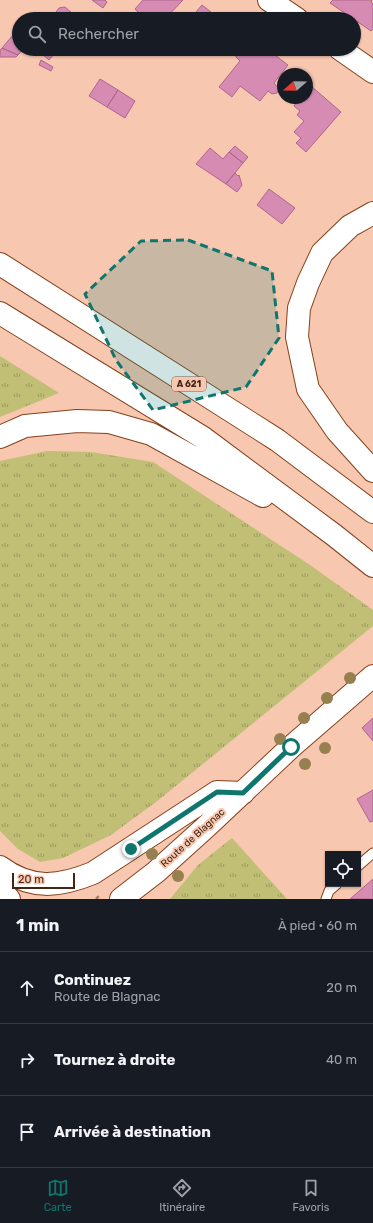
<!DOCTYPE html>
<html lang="fr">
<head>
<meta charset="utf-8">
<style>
  body { margin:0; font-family:Rubik,sans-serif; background:#20242c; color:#f1f3f6 }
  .controls { position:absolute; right:12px; bottom:12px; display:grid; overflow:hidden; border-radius:0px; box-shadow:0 1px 3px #0004 }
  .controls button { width:36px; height:36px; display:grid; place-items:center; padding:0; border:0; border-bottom:1px solid #363941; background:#171b24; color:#f1f3f6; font:20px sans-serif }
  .compass { position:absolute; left:277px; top:68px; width:36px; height:36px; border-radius:50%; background:#171b24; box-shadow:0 1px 3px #0004; rotate:250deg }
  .scale { position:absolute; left:12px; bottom:10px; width:63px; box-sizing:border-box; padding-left:4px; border:2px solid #442616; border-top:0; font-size:11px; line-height:14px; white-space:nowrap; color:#442616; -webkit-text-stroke:3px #f7c7b0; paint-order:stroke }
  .stop { position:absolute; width:12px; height:12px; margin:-9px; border:3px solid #0f766e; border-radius:50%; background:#fff }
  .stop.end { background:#0f766e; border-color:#fff; box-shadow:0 1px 4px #0008 }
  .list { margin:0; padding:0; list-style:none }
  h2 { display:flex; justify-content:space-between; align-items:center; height:52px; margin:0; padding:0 16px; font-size:17px }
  h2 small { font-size:13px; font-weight:400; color:#9ea1a6 }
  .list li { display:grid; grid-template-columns:26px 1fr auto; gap:12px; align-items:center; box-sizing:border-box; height:72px; padding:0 16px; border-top:1px solid #363941 }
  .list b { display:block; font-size:15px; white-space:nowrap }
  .list p { margin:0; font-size:13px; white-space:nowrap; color:#9ea1a6 }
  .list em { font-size:13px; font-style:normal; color:#9ea1a6 }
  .icon { flex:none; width:22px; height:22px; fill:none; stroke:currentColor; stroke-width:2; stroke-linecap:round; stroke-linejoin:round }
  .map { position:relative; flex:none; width:373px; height:899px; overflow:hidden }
  .search { position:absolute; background:#171b24; box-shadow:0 1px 3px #0004; left:12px; right:12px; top:12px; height:44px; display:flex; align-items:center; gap:10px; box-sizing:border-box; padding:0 14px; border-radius:22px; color:#9ea1a6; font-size:15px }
  .sheet { height:268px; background:#171b24 }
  nav { display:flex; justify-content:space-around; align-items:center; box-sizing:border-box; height:56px; border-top:1px solid #363941; background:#171b24; font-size:11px; color:#9ea1a6 }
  nav a { display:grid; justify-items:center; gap:2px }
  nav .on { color:#0f766e }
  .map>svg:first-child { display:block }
  .grass { fill:url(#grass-tufts) }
  .building { fill:#d68bb2; stroke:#af668e }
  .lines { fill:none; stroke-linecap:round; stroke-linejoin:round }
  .service-casing { stroke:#85411b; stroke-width:11 }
  .tertiary-casing { stroke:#85411b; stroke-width:24 }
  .secondary-casing { stroke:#85411b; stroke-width:24 }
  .motorway-casing { stroke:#85411b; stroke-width:24 }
  .path { stroke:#a37c68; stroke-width:2.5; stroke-dasharray:4 2; stroke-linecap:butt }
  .service { stroke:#fff; stroke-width:9 }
  .tertiary { stroke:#fff; stroke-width:22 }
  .secondary { stroke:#fff; stroke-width:22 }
  .motorway { stroke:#fff; stroke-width:22 }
  .tree { fill:#978050 }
  .route { stroke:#0f766e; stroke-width:5 }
  .marked { fill:#0f766e; fill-opacity:0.2; stroke:#0f766e; stroke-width:3; stroke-dasharray:8 5; stroke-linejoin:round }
  .labels { text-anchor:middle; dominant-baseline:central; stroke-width:4; stroke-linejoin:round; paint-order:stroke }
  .shield { fill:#f7c7b0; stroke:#7a5644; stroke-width:1 }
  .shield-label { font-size:9px; font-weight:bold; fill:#442616 }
  .street-label { font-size:10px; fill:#442616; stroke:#f7c7b0 }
</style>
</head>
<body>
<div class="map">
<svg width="373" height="899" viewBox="0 0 373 899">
  <defs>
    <pattern id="grass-tufts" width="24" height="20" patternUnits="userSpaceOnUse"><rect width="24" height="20" fill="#c0bf75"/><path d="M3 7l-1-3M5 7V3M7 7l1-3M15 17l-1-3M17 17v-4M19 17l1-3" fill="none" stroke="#9e9b5f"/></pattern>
  </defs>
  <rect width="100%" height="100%" fill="#f7c7b0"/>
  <path class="grass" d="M0,356L59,393L0,417Z
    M47,451L91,452L153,462L310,565L373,610V626L156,802L111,835L63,858L40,862L18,849L0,831V461Z
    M232,838L287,899H170L198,865Z"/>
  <path class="building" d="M92,0H105L107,2L103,8Z
    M143,0H183L165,19H145L135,9Z
    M333,0H372L371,2L373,4V29L371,31L330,3Z
    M202,5L211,12L208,15L212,19H190Z
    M65,7L79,19H51L59,8Z
    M13,35L19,41V49H23L18,55L2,48Z
    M2,48L18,55L16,57H0V50Z
    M36,49H58L49,60Z
    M188,49H201L195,55Z
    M241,49L246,53L249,49H267L288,65L274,83L279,89L277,93L272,94L268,91L260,101L240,86L232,97L219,87L240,61L236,57L235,54L237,50Z
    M41,60L53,67L51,71L39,65Z
    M100,79L118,90L107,107L89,96Z
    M311,86L341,112L306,152L296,143L301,138L294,132L304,121L297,115L300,111L294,106L300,98H307V90Z
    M118,90L135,101L125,118L107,107Z
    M235,146L248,157L243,163L229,152Z
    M210,148L223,159L229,152L243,163L226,184L196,164Z
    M235,173L238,176L239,175L242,185L237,192L226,184Z
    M269,189L295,208L282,224L257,205Z
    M373,718V741L362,728Z
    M373,790V821L370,822L357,799Z
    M373,879V899H350Z"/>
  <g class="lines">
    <defs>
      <path id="service" d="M358,866L373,853
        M326,899L329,891L337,884"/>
      <path id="tertiary" d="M269,0L297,19
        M340,49L373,72
        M0,889L9,899"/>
      <path id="secondary" d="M0,867C31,890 59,887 93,873L217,792L243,793
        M121,899L156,872L207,826L291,747L373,676"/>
      <path id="motorway" d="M373,213L350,226L322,253L308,283L299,308L297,337L308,389L337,431L373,471
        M0,264L277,440L373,512
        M0,313L202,437L334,535L373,566
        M0,437L25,426L77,421L109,422L151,434L263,496"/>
    </defs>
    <use href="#service" class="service-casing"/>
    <use href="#tertiary" class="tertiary-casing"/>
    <use href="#secondary" class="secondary-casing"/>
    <use href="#motorway" class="motorway-casing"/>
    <path class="path" d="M96,899L100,895"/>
    <use href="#service" class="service"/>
    <use href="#tertiary" class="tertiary"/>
    <use href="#secondary" class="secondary"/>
    <use href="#motorway" class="motorway"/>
  </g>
  <g class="tree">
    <circle cx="350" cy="678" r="6"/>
    <circle cx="327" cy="698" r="6"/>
    <circle cx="304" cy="718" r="6"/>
    <circle cx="280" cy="739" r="6"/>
    <circle cx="325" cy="748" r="6"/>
    <circle cx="305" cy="764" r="6"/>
    <circle cx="152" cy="854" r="6"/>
    <circle cx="178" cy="876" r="6"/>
  </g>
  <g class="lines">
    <path class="route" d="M131,849L217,792L243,793L291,747"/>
  </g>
  <path class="marked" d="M188,240L272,271L279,338L246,387L153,410L116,360L85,294L141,241Z"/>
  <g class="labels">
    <rect class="shield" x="172" y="377" width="34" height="14" rx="3"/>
    <g class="shield-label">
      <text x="189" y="384">A 621</text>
    </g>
    <g class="street-label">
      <text transform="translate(193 838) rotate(-42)">Route de Blagnac</text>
    </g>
  </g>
</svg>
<div class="controls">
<button><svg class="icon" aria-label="locate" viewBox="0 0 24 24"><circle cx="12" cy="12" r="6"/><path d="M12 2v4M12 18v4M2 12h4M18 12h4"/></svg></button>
</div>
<svg class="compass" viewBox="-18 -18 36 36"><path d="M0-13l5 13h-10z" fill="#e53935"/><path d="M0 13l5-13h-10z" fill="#9ea1a6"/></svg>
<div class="scale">20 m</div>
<div class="stop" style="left:291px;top:747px"></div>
<div class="stop end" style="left:131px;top:849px"></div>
<div class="search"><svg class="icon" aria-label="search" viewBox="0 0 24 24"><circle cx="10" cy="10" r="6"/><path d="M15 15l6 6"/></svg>Rechercher</div>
</div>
<section class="sheet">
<h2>1 min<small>À pied · 60 m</small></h2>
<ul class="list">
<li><svg class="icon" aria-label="ahead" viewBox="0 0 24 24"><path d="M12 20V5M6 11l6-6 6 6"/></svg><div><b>Continuez</b><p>Route de Blagnac</p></div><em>20 m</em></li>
<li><svg class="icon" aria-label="right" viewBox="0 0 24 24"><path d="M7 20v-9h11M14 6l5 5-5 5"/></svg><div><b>Tournez à droite</b></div><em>40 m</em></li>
<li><svg class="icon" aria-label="arrive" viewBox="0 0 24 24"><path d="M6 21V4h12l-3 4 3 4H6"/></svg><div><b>Arrivée à destination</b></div></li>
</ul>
</section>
<nav>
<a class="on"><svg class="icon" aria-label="map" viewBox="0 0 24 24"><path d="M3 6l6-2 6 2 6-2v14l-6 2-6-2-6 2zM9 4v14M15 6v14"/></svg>Carte</a>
<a><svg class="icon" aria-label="directions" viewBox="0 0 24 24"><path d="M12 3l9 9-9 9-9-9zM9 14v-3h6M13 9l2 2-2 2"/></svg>Itinéraire</a>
<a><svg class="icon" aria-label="saved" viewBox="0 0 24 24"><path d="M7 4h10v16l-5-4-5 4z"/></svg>Favoris</a>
</nav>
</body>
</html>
